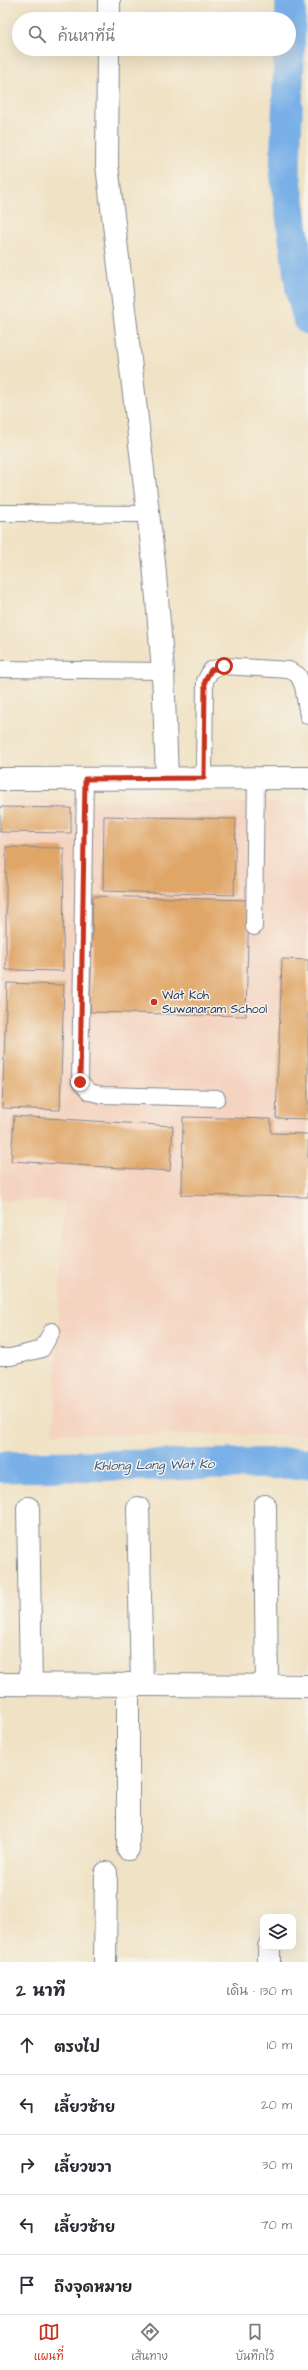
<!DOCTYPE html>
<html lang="th">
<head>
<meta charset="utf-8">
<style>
  body { margin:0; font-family:"Architects Daughter","Playpen Sans Thai",sans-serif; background:#f7f7f7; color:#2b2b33 }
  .controls { position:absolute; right:12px; bottom:12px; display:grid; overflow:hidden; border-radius:8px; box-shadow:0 4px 16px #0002 }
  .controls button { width:36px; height:36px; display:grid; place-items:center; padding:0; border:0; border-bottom:1px solid #e1e1e2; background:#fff; color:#2b2b33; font:20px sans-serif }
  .stop { position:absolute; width:12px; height:12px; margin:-9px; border:3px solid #c8321e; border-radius:50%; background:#fff }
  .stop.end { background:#c8321e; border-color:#fff; box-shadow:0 1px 4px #0008 }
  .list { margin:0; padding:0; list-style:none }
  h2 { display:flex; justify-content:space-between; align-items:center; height:52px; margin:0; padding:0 16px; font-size:17px }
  h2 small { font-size:13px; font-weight:400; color:#7c7c81 }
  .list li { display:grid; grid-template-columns:26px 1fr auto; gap:12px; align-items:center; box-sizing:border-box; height:60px; padding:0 16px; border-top:1px solid #e1e1e2 }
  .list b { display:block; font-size:15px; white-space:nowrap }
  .list em { font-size:13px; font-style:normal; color:#7c7c81 }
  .icon { flex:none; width:22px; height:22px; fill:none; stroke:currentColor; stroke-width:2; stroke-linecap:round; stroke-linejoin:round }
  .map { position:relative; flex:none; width:308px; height:1962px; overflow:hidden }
  .search { position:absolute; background:#fff; box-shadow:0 4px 16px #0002; left:12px; right:12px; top:12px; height:44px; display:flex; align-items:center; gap:10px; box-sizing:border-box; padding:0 14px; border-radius:22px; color:#7c7c81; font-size:15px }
  .sheet { height:352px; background:#fff }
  nav { display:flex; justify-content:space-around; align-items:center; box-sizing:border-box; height:56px; border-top:1px solid #e1e1e2; background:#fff; font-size:11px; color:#7c7c81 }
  nav a { display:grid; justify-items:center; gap:2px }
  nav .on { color:#c8321e }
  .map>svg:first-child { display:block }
  .built { fill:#f4d3c0 }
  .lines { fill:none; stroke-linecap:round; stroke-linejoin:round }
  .canal { stroke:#79b0e8; stroke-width:31 }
  .building { fill:#e0a667 }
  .lane-casing { stroke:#868892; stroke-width:18 }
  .street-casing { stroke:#868892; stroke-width:24 }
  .secondary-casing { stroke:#868892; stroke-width:24 }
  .lane { stroke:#fff; stroke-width:16 }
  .street { stroke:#fff; stroke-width:22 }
  .secondary { stroke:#fff; stroke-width:22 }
  .route { stroke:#c8321e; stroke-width:5 }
  .poi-dot { fill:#c8321e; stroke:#f7f3e8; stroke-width:1.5 }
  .labels { text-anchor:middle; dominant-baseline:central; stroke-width:3; stroke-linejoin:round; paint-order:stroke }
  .poi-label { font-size:12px; fill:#1b2f5e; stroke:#f7f3e8; text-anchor:start }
  .water-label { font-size:13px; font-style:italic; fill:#375687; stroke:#f7f3e8 }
</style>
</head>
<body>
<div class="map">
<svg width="308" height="1962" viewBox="0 0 308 1962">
  <rect width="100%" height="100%" fill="#f7f3e8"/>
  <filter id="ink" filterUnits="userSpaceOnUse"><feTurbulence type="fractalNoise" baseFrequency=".025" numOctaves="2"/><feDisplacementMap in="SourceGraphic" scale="8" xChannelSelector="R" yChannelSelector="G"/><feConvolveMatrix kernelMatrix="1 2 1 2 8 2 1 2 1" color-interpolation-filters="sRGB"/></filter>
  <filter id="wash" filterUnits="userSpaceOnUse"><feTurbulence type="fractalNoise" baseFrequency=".012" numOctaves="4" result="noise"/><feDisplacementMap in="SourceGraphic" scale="16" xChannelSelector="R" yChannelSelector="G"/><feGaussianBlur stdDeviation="0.9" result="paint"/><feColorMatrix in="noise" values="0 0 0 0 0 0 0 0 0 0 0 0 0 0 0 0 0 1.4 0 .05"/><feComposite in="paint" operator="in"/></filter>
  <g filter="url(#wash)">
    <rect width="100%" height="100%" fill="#f0e2c5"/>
    <path class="built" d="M0,799L308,804V1435L53,1434L64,1201L0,1200Z"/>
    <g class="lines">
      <path class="canal" d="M291,0L285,171L301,291L308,319
        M0,1467L308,1463"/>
    </g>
    <g id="blocks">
      <path class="building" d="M0,807L71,808V833L0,832Z
        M104,816L236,819L234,895L103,891Z
        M6,847L64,848L63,971L6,970Z
        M93,896L249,900L246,1016L90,1012Z
        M282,959L308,960V1119L276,1118Z
        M7,983L64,985L60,1110L2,1108Z
        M14,1116L173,1126L170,1171L11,1161Z
        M183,1117L271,1119V1133L308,1134V1197L182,1195Z"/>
    </g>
  </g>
  <g filter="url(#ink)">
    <use href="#blocks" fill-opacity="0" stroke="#868892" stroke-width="1"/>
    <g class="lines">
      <defs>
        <path id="lane" d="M0,513L148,514
          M0,669L163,671
          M204,777L205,681L211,670L224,666L289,670L298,675L303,686L308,716
          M85,779L80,1082L90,1092L102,1095L217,1098
          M254,927L256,778
          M0,1357H11L42,1349L52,1331"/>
        <path id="street" d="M109,19V0
          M108,49L107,165L154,563L163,671L167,778
          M265,1506L267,1684
          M28,1508L31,1684
          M138,1508L142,1684
          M0,1684L308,1686
          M128,1684V1849
          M105,1962L106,1873
          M269,1962V1947"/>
        <path id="secondary" d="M0,779L308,778"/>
      </defs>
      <use href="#lane" class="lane-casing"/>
      <use href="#street" class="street-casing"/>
      <use href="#secondary" class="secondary-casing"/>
      <use href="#lane" class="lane"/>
      <use href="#street" class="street"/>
      <use href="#secondary" class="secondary"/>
    </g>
  </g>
  <g class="lines" filter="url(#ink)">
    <path class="route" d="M80,1082L85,779L204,778L205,681L211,670L224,666"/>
  </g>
  <circle class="poi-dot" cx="154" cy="1002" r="4"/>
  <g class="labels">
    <g class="poi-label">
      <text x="162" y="995">Wat Koh<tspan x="162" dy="14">Suwanaram School</tspan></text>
    </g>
    <g class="water-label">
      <text transform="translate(154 1465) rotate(-1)">Khlong Lang Wat Ko</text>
    </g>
  </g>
</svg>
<div class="controls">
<button><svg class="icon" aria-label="layers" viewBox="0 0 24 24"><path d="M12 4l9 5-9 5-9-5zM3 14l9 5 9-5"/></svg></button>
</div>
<div class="stop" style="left:224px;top:666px"></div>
<div class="stop end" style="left:80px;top:1082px"></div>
<div class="search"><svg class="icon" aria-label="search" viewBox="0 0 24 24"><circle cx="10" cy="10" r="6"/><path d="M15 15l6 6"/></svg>ค้นหาที่นี่</div>
</div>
<section class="sheet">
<h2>2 นาที<small>เดิน · 130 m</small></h2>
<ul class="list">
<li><svg class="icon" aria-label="ahead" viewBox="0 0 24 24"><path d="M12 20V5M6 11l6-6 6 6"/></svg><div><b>ตรงไป</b></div><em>10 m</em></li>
<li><svg class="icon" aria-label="left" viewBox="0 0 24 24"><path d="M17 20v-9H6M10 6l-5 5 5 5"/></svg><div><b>เลี้ยวซ้าย</b></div><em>20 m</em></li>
<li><svg class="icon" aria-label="right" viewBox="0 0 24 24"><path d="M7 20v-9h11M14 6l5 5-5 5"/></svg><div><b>เลี้ยวขวา</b></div><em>30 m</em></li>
<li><svg class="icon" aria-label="left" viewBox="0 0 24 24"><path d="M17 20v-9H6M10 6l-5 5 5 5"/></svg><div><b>เลี้ยวซ้าย</b></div><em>70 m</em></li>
<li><svg class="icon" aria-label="arrive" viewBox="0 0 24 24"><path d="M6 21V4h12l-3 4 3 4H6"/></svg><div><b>ถึงจุดหมาย</b></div></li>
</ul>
</section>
<nav>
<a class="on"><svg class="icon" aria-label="map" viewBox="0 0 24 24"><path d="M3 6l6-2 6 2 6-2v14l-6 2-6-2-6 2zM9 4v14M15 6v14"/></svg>แผนที่</a>
<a><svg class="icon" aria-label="directions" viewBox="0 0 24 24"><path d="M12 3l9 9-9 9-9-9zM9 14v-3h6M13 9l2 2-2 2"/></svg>เส้นทาง</a>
<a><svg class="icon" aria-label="saved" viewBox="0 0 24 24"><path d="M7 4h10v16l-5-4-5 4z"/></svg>บันทึกไว้</a>
</nav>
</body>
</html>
